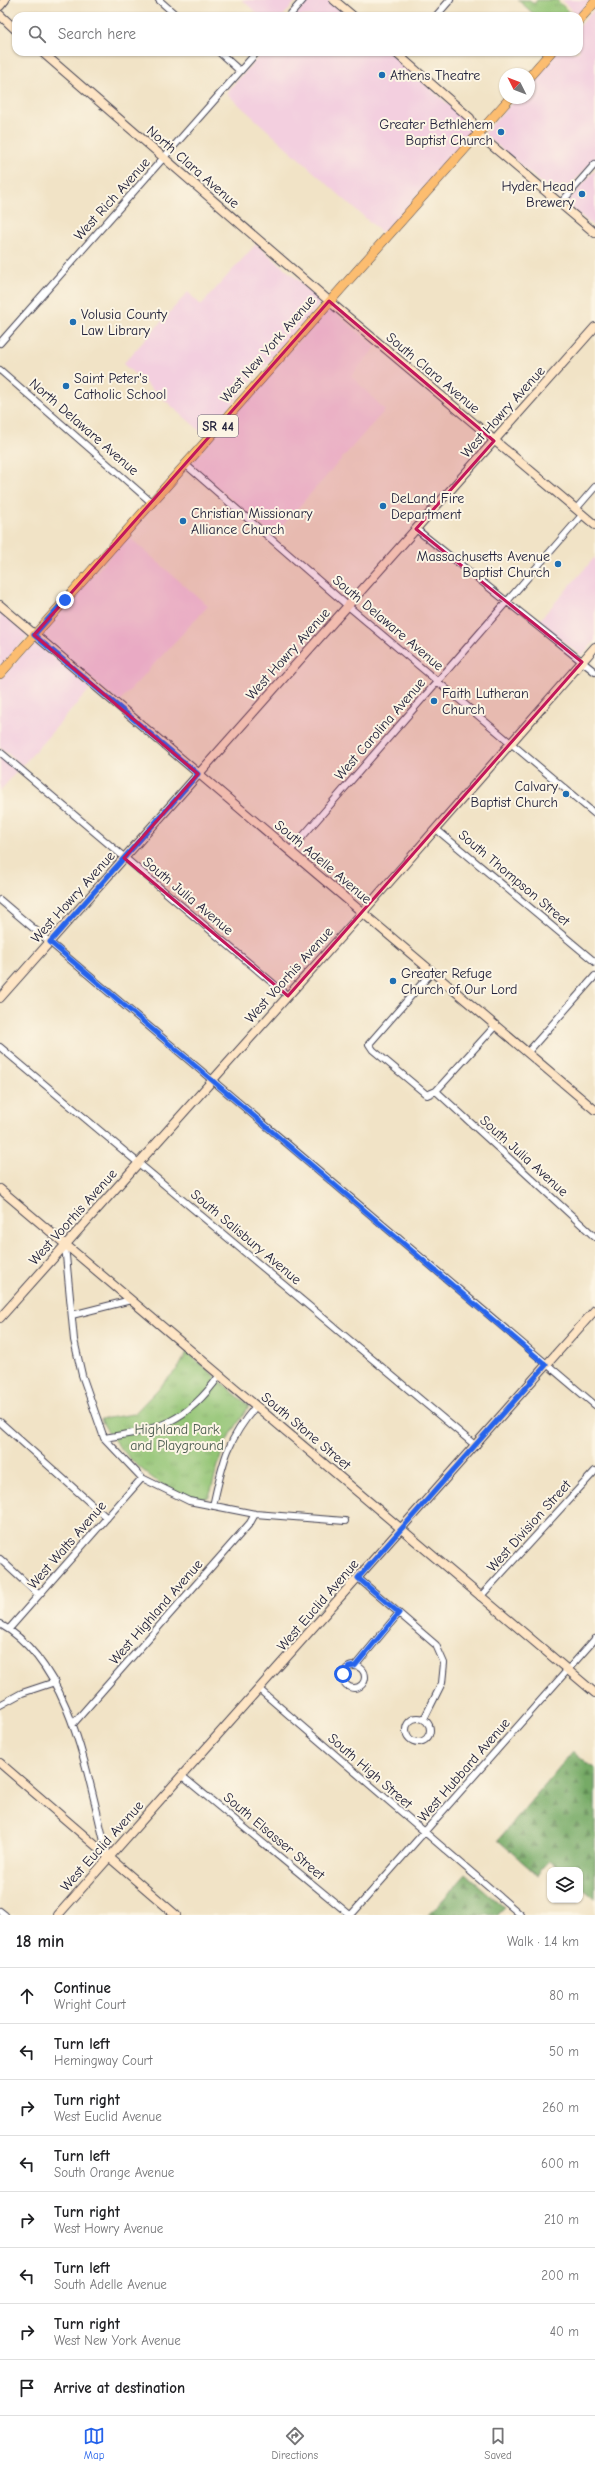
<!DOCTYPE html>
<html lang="en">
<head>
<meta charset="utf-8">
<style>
  body { margin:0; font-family:"Comic Neue",sans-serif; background:#f6f6f6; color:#202124 }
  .controls { position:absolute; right:12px; bottom:12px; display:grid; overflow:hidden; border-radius:8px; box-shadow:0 1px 3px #0004 }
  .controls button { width:36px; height:36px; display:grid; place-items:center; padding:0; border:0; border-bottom:1px solid #e0e0e0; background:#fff; color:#202124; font:20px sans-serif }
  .compass { position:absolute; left:499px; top:68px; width:36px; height:36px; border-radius:50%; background:#fff; box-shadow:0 1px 3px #0004; rotate:312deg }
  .stop { position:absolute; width:12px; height:12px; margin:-9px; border:3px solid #2563eb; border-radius:50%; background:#fff }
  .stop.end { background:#2563eb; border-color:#fff; box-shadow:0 1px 4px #0008 }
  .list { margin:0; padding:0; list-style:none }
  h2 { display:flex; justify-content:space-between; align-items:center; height:52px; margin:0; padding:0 16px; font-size:17px }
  h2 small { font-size:13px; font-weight:400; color:#757577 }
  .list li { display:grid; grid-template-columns:26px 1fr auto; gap:12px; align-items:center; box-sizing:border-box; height:56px; padding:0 16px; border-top:1px solid #e0e0e0 }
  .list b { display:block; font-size:15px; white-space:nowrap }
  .list p { margin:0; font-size:13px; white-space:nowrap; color:#757577 }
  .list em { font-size:13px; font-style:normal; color:#757577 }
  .icon { flex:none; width:22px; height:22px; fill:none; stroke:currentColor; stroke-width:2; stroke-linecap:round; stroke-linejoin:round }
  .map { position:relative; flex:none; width:595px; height:1915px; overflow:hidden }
  .search { position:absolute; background:#fff; box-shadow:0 1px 3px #0004; left:12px; right:12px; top:12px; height:44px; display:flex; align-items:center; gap:10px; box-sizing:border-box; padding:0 14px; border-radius:12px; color:#757577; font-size:15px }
  .sheet { height:500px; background:#fff }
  nav { display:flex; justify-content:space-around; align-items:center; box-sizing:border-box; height:56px; border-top:1px solid #e0e0e0; background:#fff; font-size:11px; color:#757577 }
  nav a { display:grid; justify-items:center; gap:2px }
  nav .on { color:#2563eb }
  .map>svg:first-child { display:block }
  .built { fill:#f3cfdf }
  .forest { fill:url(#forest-firs); stroke:#4c6650 }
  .park { fill:url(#park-tufts); stroke:#5a7358 }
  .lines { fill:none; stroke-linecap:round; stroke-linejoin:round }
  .street-casing { stroke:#413f50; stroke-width:8 }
  .secondary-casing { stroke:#413f50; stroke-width:10 }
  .primary-casing { stroke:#413f50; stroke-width:10 }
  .street { stroke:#fff; stroke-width:6 }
  .secondary { stroke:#fee5c5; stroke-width:8 }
  .primary { stroke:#fcbd6f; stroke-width:9 }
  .route { stroke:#2563eb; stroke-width:5 }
  .marked { fill:#c2185b; fill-opacity:0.2; stroke:#c2185b; stroke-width:3; stroke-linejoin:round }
  .poi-dot { fill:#1f6fb2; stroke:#fcf5e5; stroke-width:1.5 }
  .labels { text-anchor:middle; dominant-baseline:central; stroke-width:4; stroke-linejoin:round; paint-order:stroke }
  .shield { fill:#fcf5e5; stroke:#63616e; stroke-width:1 }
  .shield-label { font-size:13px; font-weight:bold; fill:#22223b }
  .poi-label { font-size:14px; fill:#22223b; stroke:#fcf5e5; text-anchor:start }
  .street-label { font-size:14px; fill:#22223b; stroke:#fcf5e5 }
  .park-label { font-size:14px; fill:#4a5b4f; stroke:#fcf5e5 }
</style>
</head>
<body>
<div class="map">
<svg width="595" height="1915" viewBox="0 0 595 1915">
  <defs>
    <pattern id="forest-firs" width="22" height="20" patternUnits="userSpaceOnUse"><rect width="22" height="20" fill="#76aa66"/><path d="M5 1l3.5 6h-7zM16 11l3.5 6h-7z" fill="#608a55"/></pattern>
    <pattern id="park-tufts" width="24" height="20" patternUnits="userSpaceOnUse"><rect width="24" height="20" fill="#93c475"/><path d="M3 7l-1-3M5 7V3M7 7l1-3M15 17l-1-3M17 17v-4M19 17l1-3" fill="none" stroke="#7ea866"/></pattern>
  </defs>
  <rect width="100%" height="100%" fill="#fcf5e5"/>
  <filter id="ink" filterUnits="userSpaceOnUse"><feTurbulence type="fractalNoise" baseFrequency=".025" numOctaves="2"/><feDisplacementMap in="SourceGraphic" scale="8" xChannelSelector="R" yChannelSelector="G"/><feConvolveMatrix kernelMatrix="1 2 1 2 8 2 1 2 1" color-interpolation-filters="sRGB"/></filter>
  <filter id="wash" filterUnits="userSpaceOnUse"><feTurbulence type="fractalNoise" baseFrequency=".012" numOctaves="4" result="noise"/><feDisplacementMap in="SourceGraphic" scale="16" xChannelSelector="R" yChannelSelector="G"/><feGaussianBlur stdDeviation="0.9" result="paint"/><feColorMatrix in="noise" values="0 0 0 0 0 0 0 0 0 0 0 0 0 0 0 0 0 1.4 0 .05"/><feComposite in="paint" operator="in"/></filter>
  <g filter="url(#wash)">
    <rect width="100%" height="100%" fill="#f1e3c6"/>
    <path class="built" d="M242,0H297L283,16H260Z
      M309,0H328L347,16H295Z
      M562,0H591L577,16Z
      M595,8V158L559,198L484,134L516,98H529V83L557,52H579V27Z
      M263,52H389L467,121L474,133L383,234L226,93Z
      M595,170V228L566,203Z
      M256,244L323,301L205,435L123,364L188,292L201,305Z
      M329,307L376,347L351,376L385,410L273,536L191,464Z
      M128,536L208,606L119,702L40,635Z
      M595,557V641L582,656L538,622Z
      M0,610L29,635L0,667Z
      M35,640L91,688L22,766L0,747V680Z
      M0,757L17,771L0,791Z"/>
    <path class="forest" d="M573,1751L595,1769V1899L580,1886V1870H561L550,1860L537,1875L498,1840Z
      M466,1874L505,1908L498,1915H429Z"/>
    <path class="park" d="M518,0H530L534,4L537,0H557L572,15L536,16Z
      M187,1352L249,1406L224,1445L209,1497C176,1509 113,1449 101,1419L134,1414L179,1367Z"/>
  </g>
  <g filter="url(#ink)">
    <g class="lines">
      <defs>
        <path id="street" d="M159,0L177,16
          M289,16L303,0
          M436,16L450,0
          M219,52L240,71
          M560,204L595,164
          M0,343L257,52
          M0,370L151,502
          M185,464L348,606L595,814
          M576,509L595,487
          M416,529L595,672
          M0,752L288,996
          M436,829L595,962
          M290,851L583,514
          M0,900L595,1405
          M432,972L369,1044L373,1050L427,1095L436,1091L496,1025
          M0,1047L476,1446
          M528,1052L595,976
          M436,1091L595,1237
          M65,1245L74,1340L82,1375L104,1438L142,1478L189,1501L255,1514L345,1521
          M72,1315L131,1300
          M0,1422L107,1518
          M104,1438C158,1430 187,1422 219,1376
          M213,1506C223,1462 226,1442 256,1406
          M0,1559L39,1595
          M358,1578L436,1645L444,1663L442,1683L424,1719
          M480,1597L595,1471
          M0,1624C73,1665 88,1782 108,1857
          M9,1629L142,1478
          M355,1666L399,1613
          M343 1677a11 11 0 1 1 22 0a11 11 0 1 1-22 0Z
          M260,1690L521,1915
          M0,1705L22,1693L55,1682
          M406 1730a12 12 0 1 1 24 0a12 12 0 1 1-24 0Z
          M73,1724L250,1523L255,1514
          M182,1776L350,1915
          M0,1911L5,1915
          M351,1915L595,1639"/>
        <path id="secondary" d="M334,0L353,16
          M0,6L5,0
          M0,15L16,30
          M42,52L336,307L595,525
          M395,52L470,118L478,134L595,233
          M0,605L595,1110
          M0,998L595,327
          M0,1189L595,1693
          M0,1318L363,912L595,647
          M0,1763L176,1915
          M58,1915L595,1310"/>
        <path id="primary" d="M579,20L595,2
          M529,77L551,52
          M0,674L510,98"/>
      </defs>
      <use href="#street" class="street-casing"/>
      <use href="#secondary" class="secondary-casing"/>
      <use href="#primary" class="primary-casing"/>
      <use href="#street" class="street"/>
      <use href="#secondary" class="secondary"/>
      <use href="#primary" class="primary"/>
    </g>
  </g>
  <g class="lines" filter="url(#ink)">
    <path class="route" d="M65,600L34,635L198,774L50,942L546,1365L358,1578L399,1613L355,1666L349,1667L343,1674"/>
  </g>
  <path class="marked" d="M329,301L494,441L416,529L582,662L288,996L124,858L198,774L34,635Z"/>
  <g class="poi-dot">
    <circle cx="382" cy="75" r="4"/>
    <circle cx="501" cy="132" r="4"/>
    <circle cx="582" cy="194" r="4"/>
    <circle cx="73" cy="322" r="4"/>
    <circle cx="66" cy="386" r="4"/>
    <circle cx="383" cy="506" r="4"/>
    <circle cx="183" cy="521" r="4"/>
    <circle cx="558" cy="564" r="4"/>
    <circle cx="434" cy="701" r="4"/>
    <circle cx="566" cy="794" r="4"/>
    <circle cx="393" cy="981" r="4"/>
  </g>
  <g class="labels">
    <rect class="shield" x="198" y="415" width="40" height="22" rx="3"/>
    <g class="shield-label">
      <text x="218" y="426">SR 44</text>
    </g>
    <g class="poi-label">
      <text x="390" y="75">Athens Theatre</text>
      <text x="493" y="124" text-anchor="end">Greater Bethlehem<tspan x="493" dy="16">Baptist Church</tspan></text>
      <text x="574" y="186" text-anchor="end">Hyder Head<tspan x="574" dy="16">Brewery</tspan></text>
      <text x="81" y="314">Volusia County<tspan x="81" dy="16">Law Library</tspan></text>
      <text x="74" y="378">Saint Peter's<tspan x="74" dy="16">Catholic School</tspan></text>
      <text x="391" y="498">DeLand Fire<tspan x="391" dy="16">Department</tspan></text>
      <text x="191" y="513">Christian Missionary<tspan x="191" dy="16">Alliance Church</tspan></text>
      <text x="550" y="556" text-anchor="end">Massachusetts Avenue<tspan x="550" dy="16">Baptist Church</tspan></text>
      <text x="442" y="693">Faith Lutheran<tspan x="442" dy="16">Church</tspan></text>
      <text x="558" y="786" text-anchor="end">Calvary<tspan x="558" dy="16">Baptist Church</tspan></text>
      <text x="401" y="973">Greater Refuge<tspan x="401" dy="16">Church of Our Lord</tspan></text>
    </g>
    <g class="street-label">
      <text transform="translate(193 167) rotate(41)">North Clara Avenue</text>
      <text transform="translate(112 199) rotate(-48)">West Rich Avenue</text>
      <text transform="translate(268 349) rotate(-49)">West New York Avenue</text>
      <text transform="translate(433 373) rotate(40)">South Clara Avenue</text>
      <text transform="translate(503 412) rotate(-48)">West Howry Avenue</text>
      <text transform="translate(84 427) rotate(41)">North Delaware Avenue</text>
      <text transform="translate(388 623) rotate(40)">South Delaware Avenue</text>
      <text transform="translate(288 654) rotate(-48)">West Howry Avenue</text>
      <text transform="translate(380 729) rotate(-49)">West Carolina Avenue</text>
      <text transform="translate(323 862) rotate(40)">South Adelle Avenue</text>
      <text transform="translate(514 878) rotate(40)">South Thompson Street</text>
      <text transform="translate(188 896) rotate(40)">South Julia Avenue</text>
      <text transform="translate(73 897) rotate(-48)">West Howry Avenue</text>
      <text transform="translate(289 975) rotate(-48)">West Voorhis Avenue</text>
      <text transform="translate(524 1156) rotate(42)">South Julia Avenue</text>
      <text transform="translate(73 1217) rotate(-48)">West Voorhis Avenue</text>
      <text transform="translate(246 1237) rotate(40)">South Salisbury Avenue</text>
      <text transform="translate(306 1431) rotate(40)">South Stone Street</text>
      <text transform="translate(529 1526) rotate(-48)">West Division Street</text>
      <text transform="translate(67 1545) rotate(-49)">West Walts Avenue</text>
      <text transform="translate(318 1605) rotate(-49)">West Euclid Avenue</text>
      <text transform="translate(156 1612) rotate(-49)">West Highland Avenue</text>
      <text transform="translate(464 1770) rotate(-49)">West Hubbard Avenue</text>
      <text transform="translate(370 1771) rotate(41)">South High Street</text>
      <text transform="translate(274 1836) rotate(40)">South Elsasser Street</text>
      <text transform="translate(102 1846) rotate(-48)">West Euclid Avenue</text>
    </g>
    <g class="park-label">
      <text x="177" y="1429">Highland Park<tspan x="177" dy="16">and Playground</tspan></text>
    </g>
  </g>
</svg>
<div class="controls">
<button><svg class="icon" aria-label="layers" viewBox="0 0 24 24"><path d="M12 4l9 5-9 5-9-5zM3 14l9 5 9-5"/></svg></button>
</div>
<svg class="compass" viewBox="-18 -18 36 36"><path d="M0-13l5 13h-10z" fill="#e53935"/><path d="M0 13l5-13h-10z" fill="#757577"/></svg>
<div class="stop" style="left:343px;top:1674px"></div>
<div class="stop end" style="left:65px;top:600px"></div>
<div class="search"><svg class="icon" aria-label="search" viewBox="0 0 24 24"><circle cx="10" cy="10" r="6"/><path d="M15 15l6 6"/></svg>Search here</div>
</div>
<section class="sheet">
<h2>18 min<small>Walk · 1.4 km</small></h2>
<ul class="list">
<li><svg class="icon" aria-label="ahead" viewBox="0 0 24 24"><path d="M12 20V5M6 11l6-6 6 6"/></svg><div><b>Continue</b><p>Wright Court</p></div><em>80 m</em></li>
<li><svg class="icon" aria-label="left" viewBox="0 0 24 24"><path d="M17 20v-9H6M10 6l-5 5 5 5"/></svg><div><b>Turn left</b><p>Hemingway Court</p></div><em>50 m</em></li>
<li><svg class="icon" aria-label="right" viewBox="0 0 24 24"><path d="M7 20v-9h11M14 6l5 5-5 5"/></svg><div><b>Turn right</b><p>West Euclid Avenue</p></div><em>260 m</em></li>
<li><svg class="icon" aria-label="left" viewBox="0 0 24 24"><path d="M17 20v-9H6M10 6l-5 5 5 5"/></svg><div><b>Turn left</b><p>South Orange Avenue</p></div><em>600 m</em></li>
<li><svg class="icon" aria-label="right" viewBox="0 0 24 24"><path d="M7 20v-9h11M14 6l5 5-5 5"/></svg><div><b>Turn right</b><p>West Howry Avenue</p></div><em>210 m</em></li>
<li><svg class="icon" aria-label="left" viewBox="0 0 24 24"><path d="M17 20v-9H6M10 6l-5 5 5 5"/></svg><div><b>Turn left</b><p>South Adelle Avenue</p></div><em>200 m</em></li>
<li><svg class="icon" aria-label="right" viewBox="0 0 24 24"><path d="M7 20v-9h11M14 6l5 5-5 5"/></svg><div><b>Turn right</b><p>West New York Avenue</p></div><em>40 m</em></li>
<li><svg class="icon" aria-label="arrive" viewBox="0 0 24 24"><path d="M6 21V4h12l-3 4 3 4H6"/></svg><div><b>Arrive at destination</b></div></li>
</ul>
</section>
<nav>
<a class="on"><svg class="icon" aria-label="map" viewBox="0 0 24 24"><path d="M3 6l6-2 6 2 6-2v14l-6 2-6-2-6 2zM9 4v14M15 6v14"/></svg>Map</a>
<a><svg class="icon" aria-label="directions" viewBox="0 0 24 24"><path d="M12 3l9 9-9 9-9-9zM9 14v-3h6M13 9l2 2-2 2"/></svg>Directions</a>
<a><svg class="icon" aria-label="saved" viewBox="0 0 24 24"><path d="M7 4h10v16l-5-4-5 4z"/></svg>Saved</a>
</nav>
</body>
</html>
